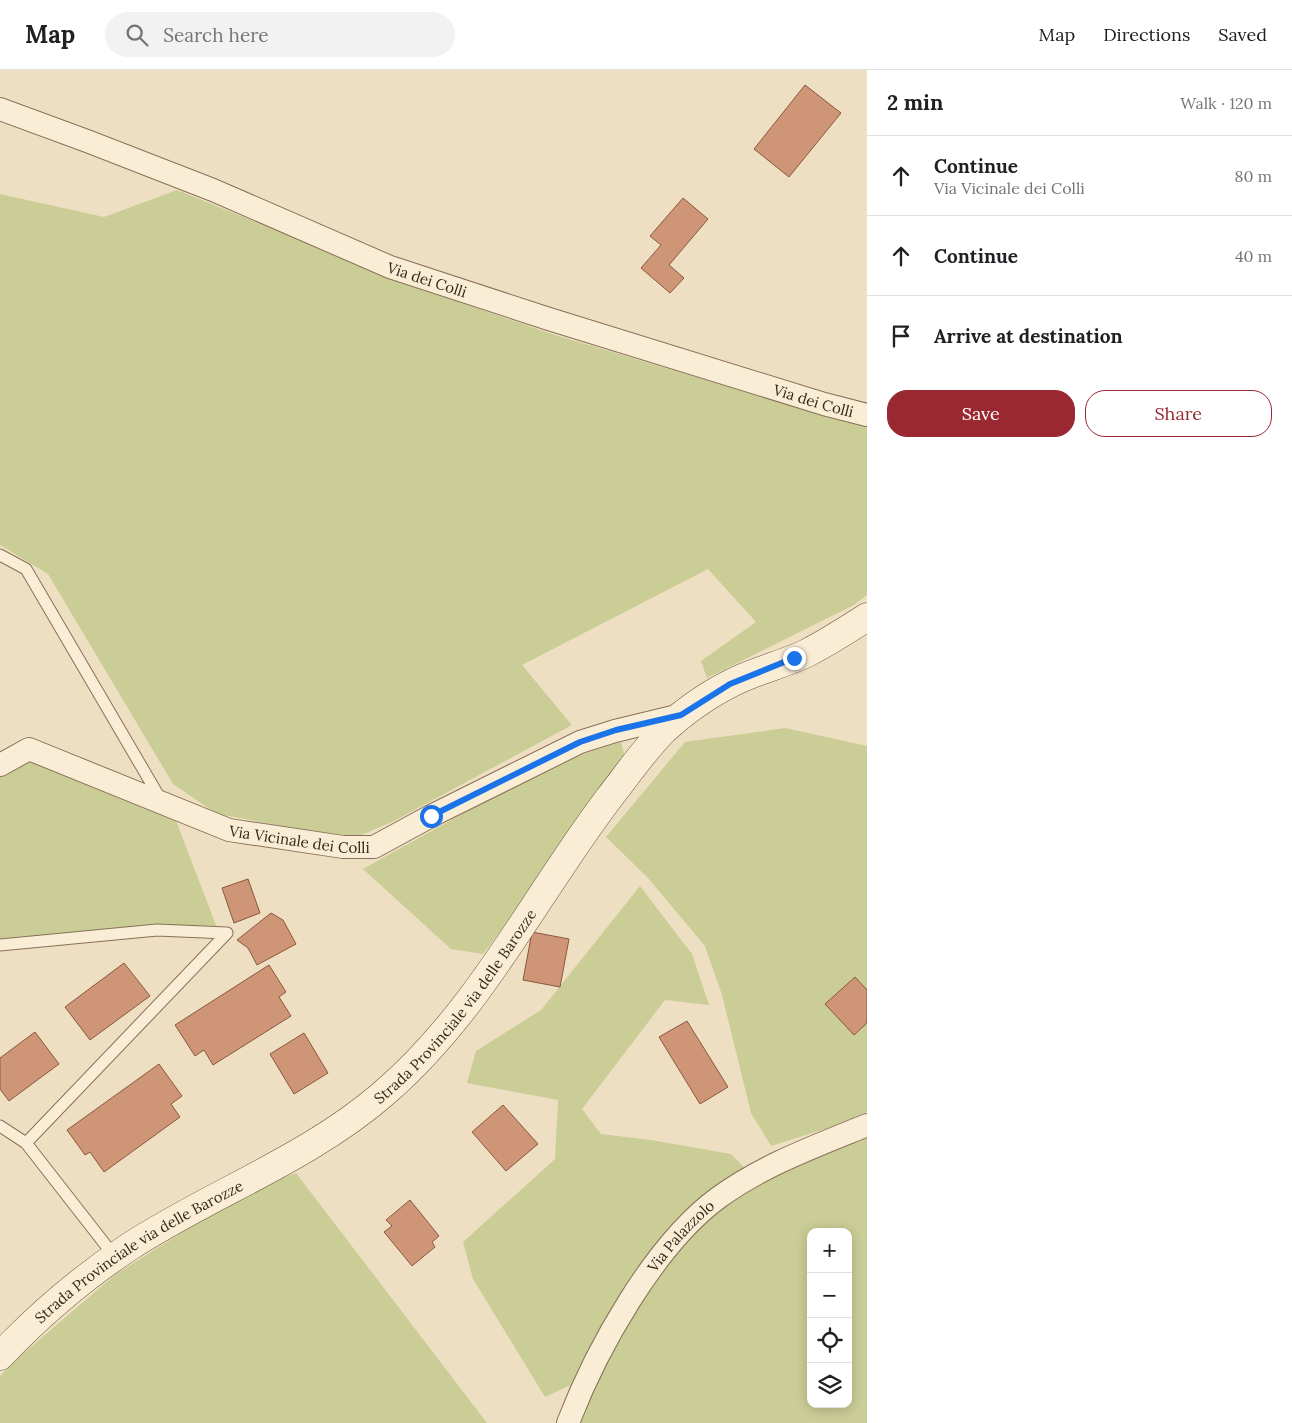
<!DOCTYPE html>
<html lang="en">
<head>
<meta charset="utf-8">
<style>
  body { margin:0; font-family:Lora,serif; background:#f2f2f2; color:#202124 }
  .controls { position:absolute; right:15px; bottom:15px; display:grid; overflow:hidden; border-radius:10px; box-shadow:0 2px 12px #0003 }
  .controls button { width:45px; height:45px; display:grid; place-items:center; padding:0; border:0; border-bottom:1px solid #e0e0e0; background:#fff; color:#202124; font:25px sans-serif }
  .stop { position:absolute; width:15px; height:15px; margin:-11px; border:4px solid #1a73e8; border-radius:50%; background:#fff }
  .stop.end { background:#1a73e8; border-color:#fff; box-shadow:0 1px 5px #0008 }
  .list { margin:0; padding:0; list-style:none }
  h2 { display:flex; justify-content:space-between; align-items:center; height:65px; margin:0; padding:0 20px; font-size:21px }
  h2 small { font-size:16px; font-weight:400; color:#757577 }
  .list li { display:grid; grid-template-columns:32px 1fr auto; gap:15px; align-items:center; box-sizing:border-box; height:80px; padding:0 20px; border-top:1px solid #e0e0e0 }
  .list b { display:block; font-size:19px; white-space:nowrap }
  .list p { margin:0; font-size:16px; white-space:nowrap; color:#757577 }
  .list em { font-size:16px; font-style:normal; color:#757577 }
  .actions { display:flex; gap:10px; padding:15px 20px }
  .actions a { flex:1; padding:11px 0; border:1px solid #992830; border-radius:20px; text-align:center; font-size:18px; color:#992830 }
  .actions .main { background:#992830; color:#fff }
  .icon { flex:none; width:28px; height:28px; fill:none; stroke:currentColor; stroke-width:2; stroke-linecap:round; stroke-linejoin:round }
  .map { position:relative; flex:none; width:867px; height:1353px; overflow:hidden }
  header { display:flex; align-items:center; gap:30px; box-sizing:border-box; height:70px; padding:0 25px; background:#fff; border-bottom:1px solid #e0e0e0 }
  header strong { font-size:24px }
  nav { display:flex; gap:28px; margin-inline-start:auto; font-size:18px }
  .search { width:350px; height:45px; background:#f2f2f2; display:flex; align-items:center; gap:12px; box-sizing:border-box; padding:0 18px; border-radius:28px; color:#757577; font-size:19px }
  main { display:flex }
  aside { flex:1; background:#fff }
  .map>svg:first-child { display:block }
  .green { fill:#cacd96; fill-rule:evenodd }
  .building { fill:#ce9677; stroke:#89573e }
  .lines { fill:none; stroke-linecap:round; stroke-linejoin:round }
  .lane-casing { stroke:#897059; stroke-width:13 }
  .street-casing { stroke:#897059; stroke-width:24 }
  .secondary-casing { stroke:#6b513c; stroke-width:29 }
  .lane { stroke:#f9edd6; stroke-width:11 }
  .street { stroke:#f9edd6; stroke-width:22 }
  .secondary { stroke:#f9edd6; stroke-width:28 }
  .route { stroke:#1a73e8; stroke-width:6 }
  .labels { text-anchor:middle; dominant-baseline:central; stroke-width:4.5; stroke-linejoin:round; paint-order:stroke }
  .street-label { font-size:15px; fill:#39291d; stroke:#f6e9d2 }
</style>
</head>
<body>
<header>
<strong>Map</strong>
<div class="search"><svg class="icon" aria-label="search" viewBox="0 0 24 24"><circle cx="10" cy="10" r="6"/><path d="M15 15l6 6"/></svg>Search here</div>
<nav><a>Map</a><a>Directions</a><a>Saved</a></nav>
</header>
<main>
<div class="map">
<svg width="867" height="1353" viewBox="0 0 867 1353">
  <rect width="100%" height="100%" fill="#efdfc2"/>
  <path class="green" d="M177,120L419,218L549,263L822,345L867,356V525L854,535L707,608L701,591L756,552L708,499L522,595L572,655L394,751L359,766L316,762L217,744L173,714L48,504L0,475V124L104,147Z
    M785,658L867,676V1042L828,1058L771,1076L751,1043L722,925L705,876L648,808L606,767L685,672Z
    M621,672L627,696L483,884L451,879L363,799L514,715L574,687Z
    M29,684L173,743L219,863L157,860L0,875V701Z
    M640,816L692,884L709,935L665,930L582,1039L601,1064L651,1070L731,1084L745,1098L675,1150L615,1236L571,1315L545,1327L473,1209L463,1172L555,1089L558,1030L467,1013L476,981L541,940Z
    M867,1066V1353H578L611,1283L661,1198L711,1140L785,1097ZM811,1162H848V1334H811Z
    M296,1103L487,1353H0V1306L12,1293L116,1204L251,1119Z"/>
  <path class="building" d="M805,15L841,43L789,107L754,79Z
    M683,128L708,149L669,195L684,208L670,223L641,198L661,175L650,166Z
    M248,809L260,843L234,853L222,818Z
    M271,843L283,850L296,874L257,895L248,878L237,870Z
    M532,862L569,869L560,917L523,910Z
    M124,893L150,926L90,970L65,937Z
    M269,895L286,922L279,927L291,946L213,995L204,980L195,986L175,955Z
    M855,907L867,920V953L854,965L825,934Z
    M687,951L728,1017L700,1034L659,967Z
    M35,962L59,994L9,1031L0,1019V988Z
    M304,963L328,1003L294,1024L270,984Z
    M159,994L182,1026L171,1034L180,1047L104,1102L90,1082L85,1085L67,1060Z
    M503,1035L538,1074L506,1101L472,1062Z
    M410,1130L439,1166L432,1172L435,1177L412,1196L384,1162L392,1156L386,1150Z"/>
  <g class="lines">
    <defs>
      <path id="lane" d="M0,485L26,499L161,730
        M0,875L157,860L227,863L26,1073
        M0,1056L26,1073L115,1187"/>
      <g id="street">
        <path id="s1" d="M0,39L87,71L213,120L390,197L549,249L824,334L867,345"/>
        <path id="s2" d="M0,695L29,679L229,760L343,777H374L431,746L580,672L615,661L681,645"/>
        <path id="s3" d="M568,1353C596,1280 654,1175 718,1128C763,1095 816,1076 867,1055"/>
      </g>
      <g id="secondary">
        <path id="s4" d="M0,1286C39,1245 82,1208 129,1177C212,1123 308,1089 383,1024C479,942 534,827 609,728C627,705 644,680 664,660C687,639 713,621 742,608C763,599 786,593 807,583C828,572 847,560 867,547"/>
      </g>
    </defs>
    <use href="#lane" class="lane-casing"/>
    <use href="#street" class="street-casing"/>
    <use href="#secondary" class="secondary-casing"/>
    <use href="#lane" class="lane"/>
    <use href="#street" class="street"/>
    <use href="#secondary" class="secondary"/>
  </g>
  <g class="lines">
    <path class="route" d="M431,746L580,672L616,660L681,645L730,614L794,588"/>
  </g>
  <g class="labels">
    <g class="street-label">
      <text stroke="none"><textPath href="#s1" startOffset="460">Via dei Colli</textPath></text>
      <text stroke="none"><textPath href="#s1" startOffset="865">Via dei Colli</textPath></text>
      <text stroke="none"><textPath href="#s2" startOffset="320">Via Vicinale dei Colli</textPath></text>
      <text stroke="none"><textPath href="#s4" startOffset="580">Strada Provinciale via delle Barozze</textPath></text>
      <text stroke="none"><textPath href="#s3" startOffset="220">Via Palazzolo</textPath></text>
      <text stroke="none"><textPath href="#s4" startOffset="175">Strada Provinciale via delle Barozze</textPath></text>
    </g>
  </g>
</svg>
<div class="controls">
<button>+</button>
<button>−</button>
<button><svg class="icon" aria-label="locate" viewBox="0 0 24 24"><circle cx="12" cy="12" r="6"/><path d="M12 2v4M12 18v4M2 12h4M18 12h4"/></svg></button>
<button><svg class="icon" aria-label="layers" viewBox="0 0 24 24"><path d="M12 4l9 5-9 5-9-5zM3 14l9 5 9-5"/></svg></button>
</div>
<div class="stop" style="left:431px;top:746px"></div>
<div class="stop end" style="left:794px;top:588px"></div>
</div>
<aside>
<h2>2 min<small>Walk · 120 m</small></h2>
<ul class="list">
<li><svg class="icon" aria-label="ahead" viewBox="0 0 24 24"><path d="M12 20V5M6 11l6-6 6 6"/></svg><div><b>Continue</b><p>Via Vicinale dei Colli</p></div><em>80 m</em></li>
<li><svg class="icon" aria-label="ahead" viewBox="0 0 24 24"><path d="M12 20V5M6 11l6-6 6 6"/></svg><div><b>Continue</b></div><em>40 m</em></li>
<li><svg class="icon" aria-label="arrive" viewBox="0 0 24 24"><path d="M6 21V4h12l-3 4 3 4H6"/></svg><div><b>Arrive at destination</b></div></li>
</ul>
<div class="actions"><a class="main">Save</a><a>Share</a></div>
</aside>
</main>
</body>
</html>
